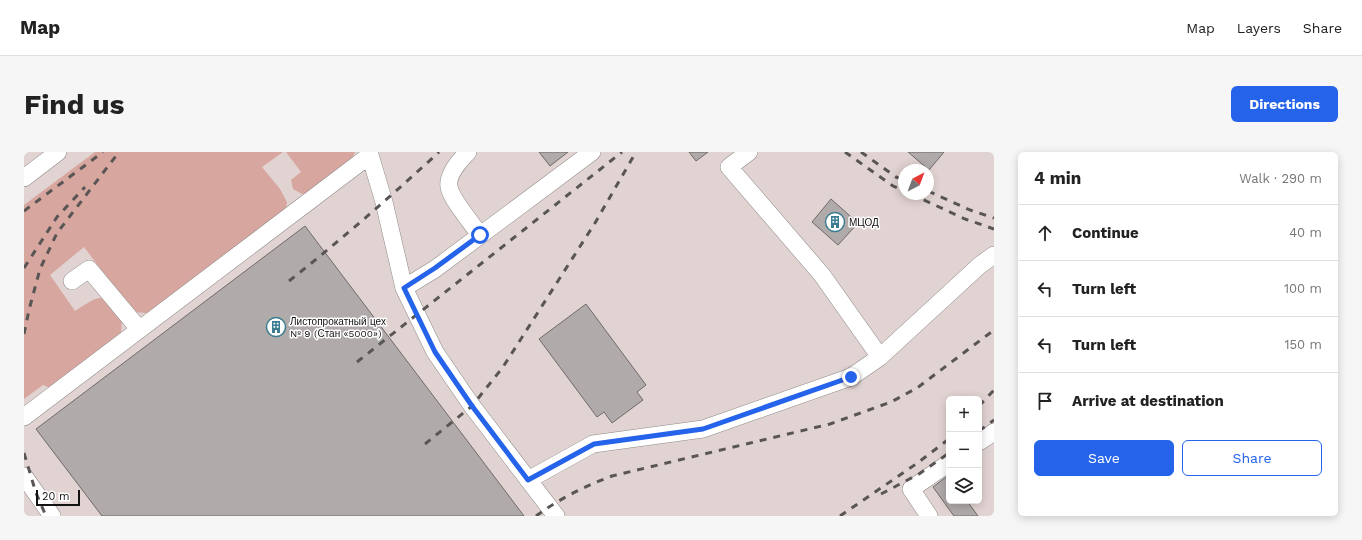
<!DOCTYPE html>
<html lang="en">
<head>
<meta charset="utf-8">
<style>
  body { margin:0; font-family:"Work Sans",sans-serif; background:#f6f6f6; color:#222 }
  .controls { position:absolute; right:12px; bottom:12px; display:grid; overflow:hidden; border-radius:6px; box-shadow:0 2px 10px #0003 }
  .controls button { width:36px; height:36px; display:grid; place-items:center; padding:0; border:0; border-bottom:1px solid #e0e0e0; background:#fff; color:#222; font:20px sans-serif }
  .compass { position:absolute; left:874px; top:12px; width:36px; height:36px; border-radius:50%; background:#fff; box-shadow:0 2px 10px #0003; rotate:41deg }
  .scale { position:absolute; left:12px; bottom:10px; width:44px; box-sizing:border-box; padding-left:4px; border:2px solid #131111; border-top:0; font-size:11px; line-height:14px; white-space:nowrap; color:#131111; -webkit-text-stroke:3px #fff; paint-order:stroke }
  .stop { position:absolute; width:12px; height:12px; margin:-9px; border:3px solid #2563eb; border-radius:50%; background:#fff }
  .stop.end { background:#2563eb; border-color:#fff; box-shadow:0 1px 4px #0008 }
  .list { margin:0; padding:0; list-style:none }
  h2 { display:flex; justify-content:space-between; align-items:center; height:52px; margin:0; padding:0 16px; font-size:17px }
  h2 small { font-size:13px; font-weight:400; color:#767676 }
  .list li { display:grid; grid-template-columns:26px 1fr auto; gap:12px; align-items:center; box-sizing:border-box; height:56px; padding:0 16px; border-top:1px solid #e0e0e0 }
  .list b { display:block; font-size:15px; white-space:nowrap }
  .list em { font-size:13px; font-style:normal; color:#767676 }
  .actions { display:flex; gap:8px; padding:12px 16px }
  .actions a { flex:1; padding:9px 0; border:1px solid #2563eb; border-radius:6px; text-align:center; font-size:14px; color:#2563eb }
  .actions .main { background:#2563eb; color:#fff }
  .icon { flex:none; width:22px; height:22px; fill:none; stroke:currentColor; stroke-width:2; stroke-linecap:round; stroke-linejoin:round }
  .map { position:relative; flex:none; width:970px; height:364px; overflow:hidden; border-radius:6px }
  header { display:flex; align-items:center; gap:24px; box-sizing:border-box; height:56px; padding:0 20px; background:#fff; border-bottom:1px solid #e0e0e0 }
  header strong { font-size:19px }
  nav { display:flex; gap:22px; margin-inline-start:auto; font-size:14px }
  .intro { display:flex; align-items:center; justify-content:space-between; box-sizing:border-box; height:96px; padding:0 24px }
  h1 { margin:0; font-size:28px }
  .button { padding:10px 18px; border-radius:6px; background:#2563eb; color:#fff; font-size:14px; font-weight:700 }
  main { display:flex; gap:24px; padding:0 24px }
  aside { flex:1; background:#fff; border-radius:6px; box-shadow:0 2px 10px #0003 }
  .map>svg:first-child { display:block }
  .built { fill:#e1d3d1; fill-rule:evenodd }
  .green { fill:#d7a69f }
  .building { fill:#b0abaa; stroke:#6e6a69 }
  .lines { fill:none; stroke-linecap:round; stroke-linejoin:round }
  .minor-casing { stroke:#8e8989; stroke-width:18 }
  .minor { stroke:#fff; stroke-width:17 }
  .rail { stroke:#585554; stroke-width:3; stroke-dasharray:7 7; stroke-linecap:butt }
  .route { stroke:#2563eb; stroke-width:5 }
  .labels { text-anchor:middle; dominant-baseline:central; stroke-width:3; stroke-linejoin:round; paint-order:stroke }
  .poi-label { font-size:10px; fill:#131111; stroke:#fff; text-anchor:start }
</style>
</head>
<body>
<header>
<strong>Map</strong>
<nav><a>Map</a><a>Layers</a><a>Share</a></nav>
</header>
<div class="intro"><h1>Find us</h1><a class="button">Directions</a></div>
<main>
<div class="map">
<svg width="970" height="364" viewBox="0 0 970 364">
  <rect width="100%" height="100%" fill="#e7e2e1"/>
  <path class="built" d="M0,0H970V364H0ZM880,18H904V42H880ZM925,247H955V349H925Z"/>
  <path class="green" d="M71,0H259L238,15L256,37L263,50L262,57L130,158L122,161L109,160L60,95L26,123L51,159C81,140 77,141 98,168L97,181L26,236L19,233L0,247V53Z
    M262,0H331L328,7L284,41L278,42L269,37L267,28L277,20Z"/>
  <path class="building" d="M515,0H544L526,14Z
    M665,0H684L672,9Z
    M884,0H920L905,18Z
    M807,47L834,71L814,93L788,70Z
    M281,74L500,364H78L12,277Z
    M562,152L622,233L613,240L619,248L588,271L580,260L573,265L515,187Z
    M925,323V349H943L954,364H930L909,335Z"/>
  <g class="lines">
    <defs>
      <path id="minor" d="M444,0C436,8 423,23 425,35C427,47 449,73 456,83
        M725,0L705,15L798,123L856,205
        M0,26L34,0
        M48,129L65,117L115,177
        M380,136L411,117L568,0
        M0,265L346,3L360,50L380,136L411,200L448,254L532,364
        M955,290L970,280
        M0,324L28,364
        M504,328L569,292L679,277L827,225L856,205L956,113L970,103
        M905,364L887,337L925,311"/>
    </defs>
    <use href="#minor" class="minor-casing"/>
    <use href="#minor" class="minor"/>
    <path class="rail" d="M821,0L869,34L880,39
      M837,0L872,25L880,28
      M904,39L946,58L970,66
      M887,42L941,67L970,77
      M0,59L79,0
      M0,116L33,65L61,35
      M265,129C317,88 366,45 415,0
      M0,182L5,158L16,117L33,81L95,0
      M333,210L598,0
      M955,254L970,238
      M955,279L970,268
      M401,292L448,254L479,215L571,71L612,0
      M0,301L12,341L22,364
      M857,342L895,322L925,301
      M512,364C535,347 561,334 588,324L806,272L867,250L893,236L970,178
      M816,364L892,312L925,287"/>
  </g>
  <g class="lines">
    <path class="route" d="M456,83L411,116L380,136L411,200L448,254L504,328L570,292L679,277L827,225"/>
  </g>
  <defs>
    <symbol id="building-ring" viewBox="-11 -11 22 22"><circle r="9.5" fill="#fff" stroke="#3d7d91" stroke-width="1.5"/><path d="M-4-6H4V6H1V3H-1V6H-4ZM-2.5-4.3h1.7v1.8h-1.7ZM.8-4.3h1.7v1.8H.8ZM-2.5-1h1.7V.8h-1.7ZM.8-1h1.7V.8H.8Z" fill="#3d7d91"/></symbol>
  </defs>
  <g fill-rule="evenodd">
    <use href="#building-ring" x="800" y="59" width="22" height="22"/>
    <use href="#building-ring" x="241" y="164" width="22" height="22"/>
  </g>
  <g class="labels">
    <g class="poi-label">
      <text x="825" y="70">МЦОД</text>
      <text x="266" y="169">Листопрокатный цех<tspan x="266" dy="12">№ 9 (Стан «5000»)</tspan></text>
    </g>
  </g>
</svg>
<div class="controls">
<button>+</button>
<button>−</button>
<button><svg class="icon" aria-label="layers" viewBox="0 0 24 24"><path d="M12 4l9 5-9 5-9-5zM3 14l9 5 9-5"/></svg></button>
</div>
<svg class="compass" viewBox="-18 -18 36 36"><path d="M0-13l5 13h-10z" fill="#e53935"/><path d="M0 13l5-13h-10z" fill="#767676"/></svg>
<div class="scale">20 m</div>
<div class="stop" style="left:456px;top:83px"></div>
<div class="stop end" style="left:827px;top:225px"></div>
</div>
<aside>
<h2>4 min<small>Walk · 290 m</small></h2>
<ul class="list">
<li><svg class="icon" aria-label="ahead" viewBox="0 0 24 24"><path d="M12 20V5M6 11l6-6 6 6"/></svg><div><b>Continue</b></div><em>40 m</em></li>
<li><svg class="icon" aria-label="left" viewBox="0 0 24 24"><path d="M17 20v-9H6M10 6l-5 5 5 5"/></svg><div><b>Turn left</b></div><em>100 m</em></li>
<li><svg class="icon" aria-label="left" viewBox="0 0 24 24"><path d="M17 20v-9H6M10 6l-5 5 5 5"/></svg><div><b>Turn left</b></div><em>150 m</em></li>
<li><svg class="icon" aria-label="arrive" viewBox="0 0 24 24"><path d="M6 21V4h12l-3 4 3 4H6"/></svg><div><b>Arrive at destination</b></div></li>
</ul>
<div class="actions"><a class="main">Save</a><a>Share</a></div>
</aside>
</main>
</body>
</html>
